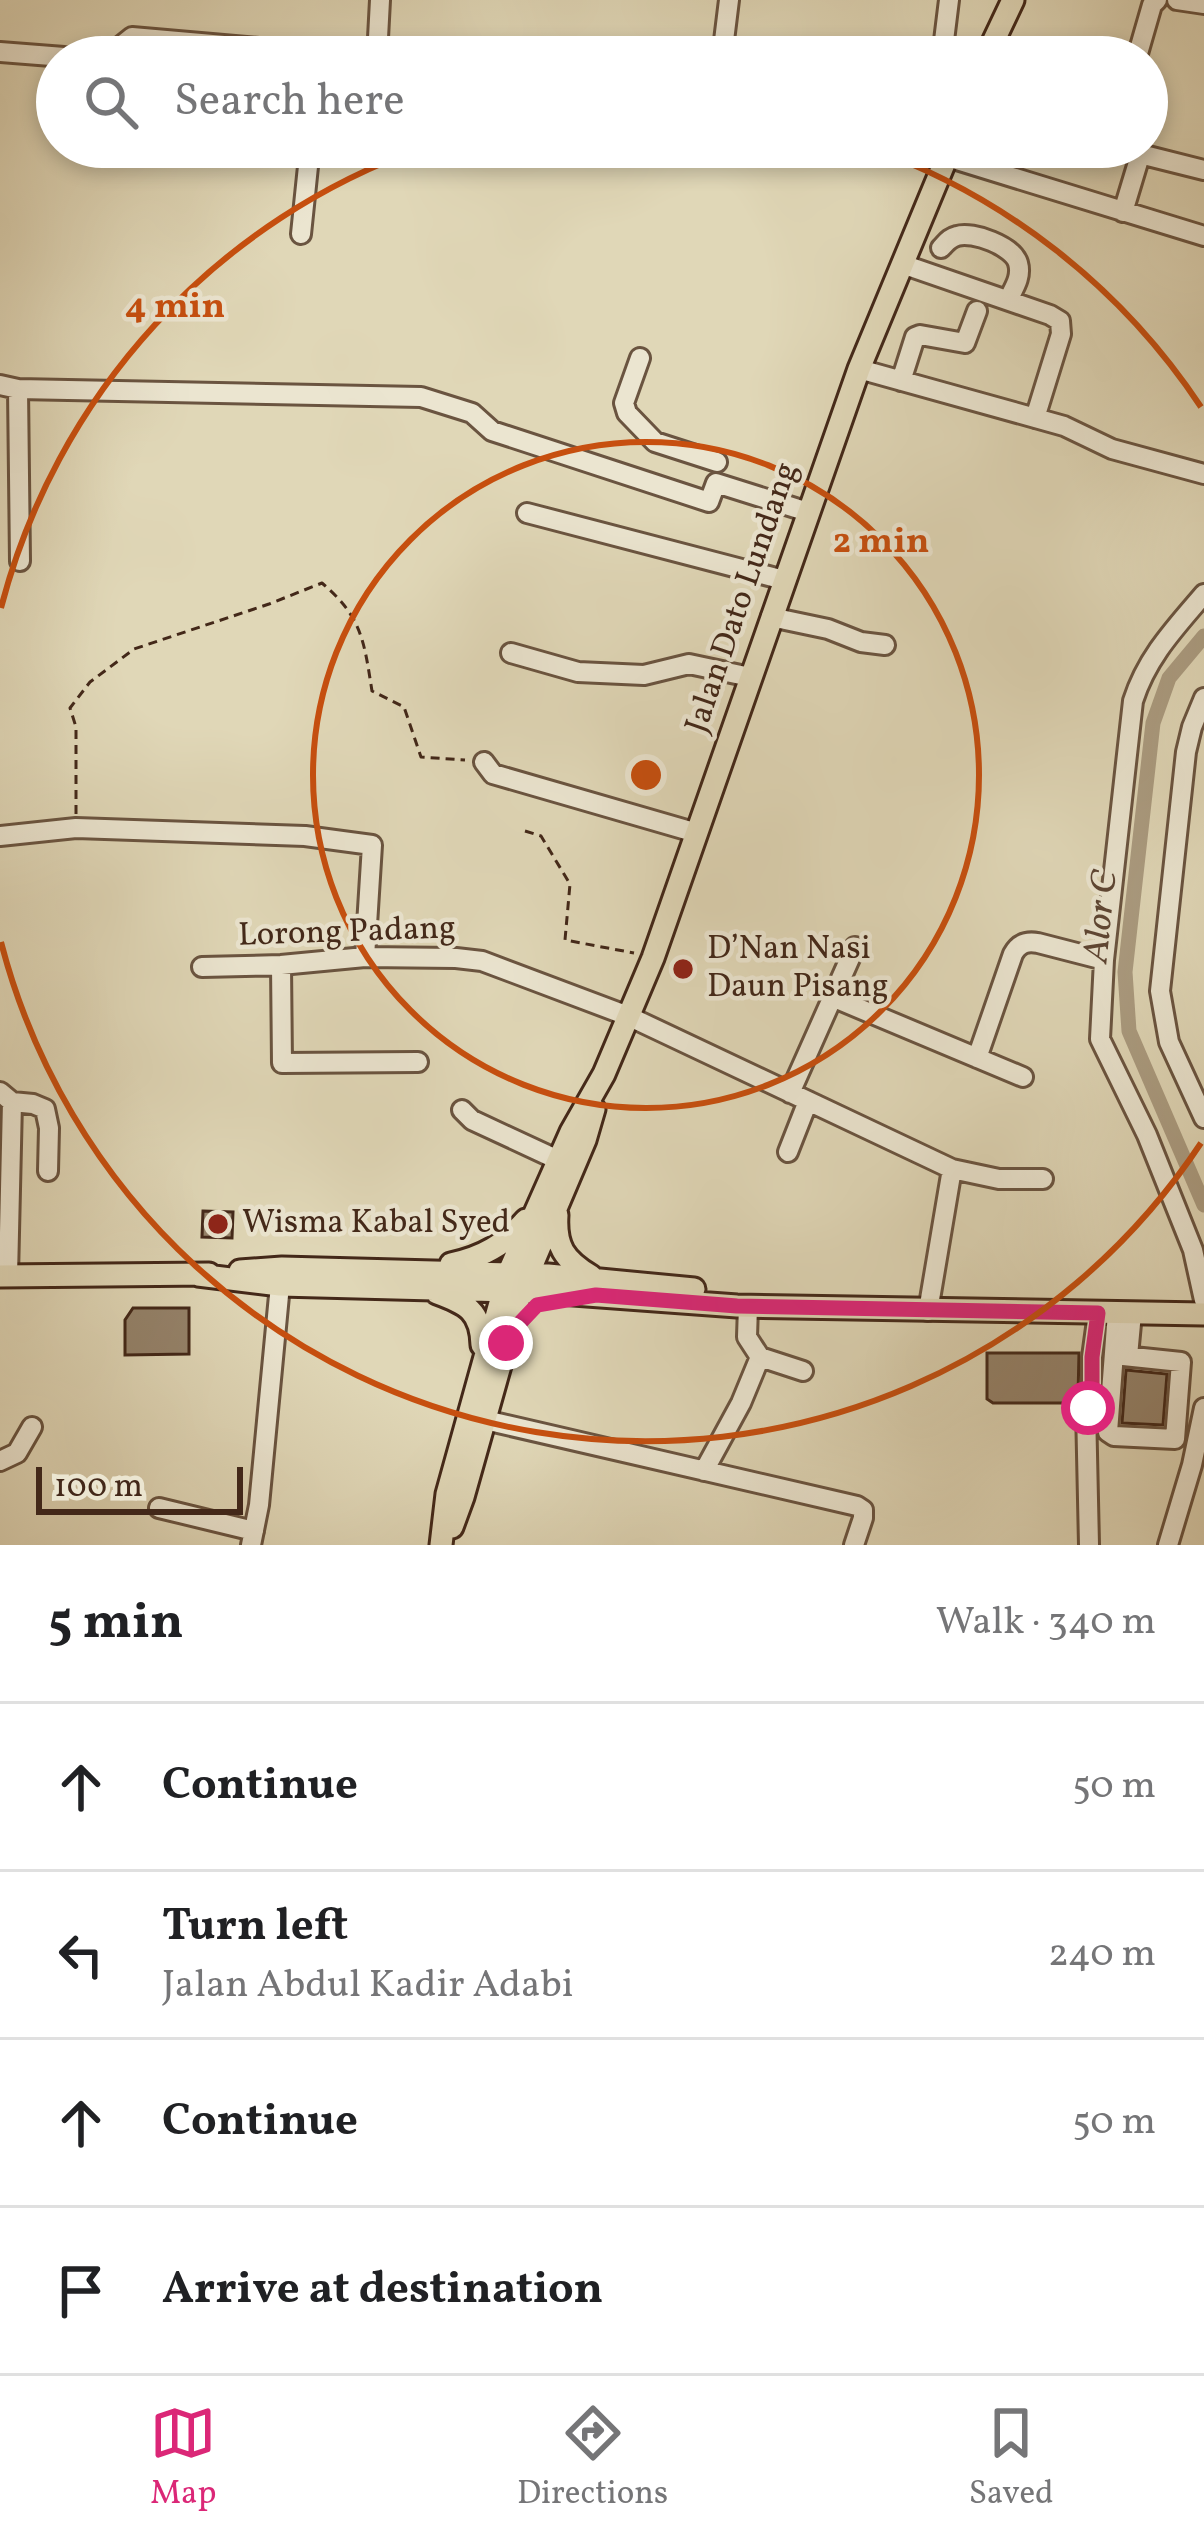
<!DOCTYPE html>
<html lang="en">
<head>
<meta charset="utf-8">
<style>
  body { margin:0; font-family:Vollkorn,serif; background:#f2f2f2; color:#202124 }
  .scale { position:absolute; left:36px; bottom:30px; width:207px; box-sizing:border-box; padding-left:12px; border:6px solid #432819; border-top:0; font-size:33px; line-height:42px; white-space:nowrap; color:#432819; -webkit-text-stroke:9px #ebe5d0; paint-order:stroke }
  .stop { position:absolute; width:36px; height:36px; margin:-27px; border:9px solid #db2777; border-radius:50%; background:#fff }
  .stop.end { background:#db2777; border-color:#fff; box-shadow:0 3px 12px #0008 }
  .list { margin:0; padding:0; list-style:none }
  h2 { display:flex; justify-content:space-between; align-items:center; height:156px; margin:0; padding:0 48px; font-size:51px }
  h2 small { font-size:39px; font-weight:400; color:#757577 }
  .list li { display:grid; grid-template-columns:78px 1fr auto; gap:36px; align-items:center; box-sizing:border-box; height:168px; padding:0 48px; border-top:3px solid #e0e0e0 }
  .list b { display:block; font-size:45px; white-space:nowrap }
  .list p { margin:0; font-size:39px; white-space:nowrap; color:#757577 }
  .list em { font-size:39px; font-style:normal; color:#757577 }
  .icon { flex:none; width:66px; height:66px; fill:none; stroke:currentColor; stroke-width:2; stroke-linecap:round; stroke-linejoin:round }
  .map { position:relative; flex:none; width:1204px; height:1545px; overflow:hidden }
  .search { position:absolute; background:#fff; box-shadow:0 6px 18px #0003; left:36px; right:36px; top:36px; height:132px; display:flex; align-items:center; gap:30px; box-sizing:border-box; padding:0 42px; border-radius:66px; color:#757577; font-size:45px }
  .sheet { height:828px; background:#fff }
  nav { display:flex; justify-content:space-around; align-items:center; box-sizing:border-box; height:168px; border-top:3px solid #e0e0e0; background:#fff; font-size:33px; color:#757577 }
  nav a { display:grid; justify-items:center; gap:6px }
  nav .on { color:#db2777 }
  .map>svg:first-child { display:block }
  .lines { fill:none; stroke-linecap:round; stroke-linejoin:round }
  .canal { stroke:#ab9c81; stroke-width:15 }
  .building { fill:#95836b; stroke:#432819; stroke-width:3 }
  .minor-casing { stroke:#6a5440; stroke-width:24 }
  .major-casing { stroke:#432819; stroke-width:27 }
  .path { stroke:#432819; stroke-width:3; stroke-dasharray:9 6; stroke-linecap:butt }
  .minor { stroke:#ebe5d0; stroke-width:18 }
  .major { stroke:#e0d7b7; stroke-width:21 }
  .route { stroke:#db2777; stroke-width:15 }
  .ring { fill:none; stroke:#c74f0f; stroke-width:6 }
  .poi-dot { fill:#8f2418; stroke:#ebe5d0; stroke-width:4.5 }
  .labels { text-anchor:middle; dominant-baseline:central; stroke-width:9; stroke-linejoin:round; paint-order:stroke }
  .street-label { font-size:33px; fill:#432819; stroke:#ebe5d0 }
  .poi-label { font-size:33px; fill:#432819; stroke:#ebe5d0; text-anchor:start }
  .water-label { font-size:36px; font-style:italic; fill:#5d4533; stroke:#ebe5d0 }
  .centre { fill:#c74f0f; stroke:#ebe5d0; stroke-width:6 }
  .ring-label { font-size:36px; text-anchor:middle; font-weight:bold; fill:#c74f0f; stroke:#ebe5d0; stroke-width:9; stroke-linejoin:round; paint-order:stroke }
</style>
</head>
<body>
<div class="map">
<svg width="1204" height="1545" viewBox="0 0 1204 1545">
  <rect width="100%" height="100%" fill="#e0d7b7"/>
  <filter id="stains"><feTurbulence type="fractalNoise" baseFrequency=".00167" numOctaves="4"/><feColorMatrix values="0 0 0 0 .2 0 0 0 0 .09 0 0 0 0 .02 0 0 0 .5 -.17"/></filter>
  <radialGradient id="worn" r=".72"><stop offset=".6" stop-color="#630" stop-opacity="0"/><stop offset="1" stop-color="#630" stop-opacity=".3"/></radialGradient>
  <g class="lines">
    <path class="canal" d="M1204,636L1169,678L1153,723L1125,972L1129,1031L1204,1205"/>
  </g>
  <path class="building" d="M203,1211L233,1212L232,1238L202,1237Z
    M133,1308H189V1354L125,1355V1320Z
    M987,1353H1079L1078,1396L1073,1403H993L987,1399Z
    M1126,1370L1167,1374L1163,1425L1122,1423Z"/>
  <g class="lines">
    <defs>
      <path id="minor" d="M1177,0L1204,4
        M816,50L944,57
        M0,52L64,57
        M107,57L132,37L361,57
        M377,57L380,0
        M722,57L729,0
        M942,57L949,0
        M1137,57L1152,5L1157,0
        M868,147L947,157L1204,236
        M1123,212L1139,159L1144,155L1204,170
        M301,234L310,147
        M941,248C947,242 949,238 957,236C973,231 1013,246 1018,263C1022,277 1014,288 1008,300
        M902,264L1050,315L1060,321L1061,334L1035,418
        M640,358L624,403L627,413L655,442L717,462
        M859,369L1064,426L1112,449L1204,474
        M901,381L915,337L920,335L965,343L977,311
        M0,385L18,389L421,397L472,413L492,431L709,502L716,483L808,512
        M18,389L20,561
        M527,513L784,580
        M1204,594C1175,628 1147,657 1133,701L1104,960L1100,1039L1147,1135L1193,1250L1204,1300
        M771,617L828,629L861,642L885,645
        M511,653L578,672L644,675L689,664L750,677
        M1204,698L1192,727L1186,752L1160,991L1169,1042L1204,1118
        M484,762L493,774L697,833
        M0,836L76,828L305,836L372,845L365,957
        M281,965L282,1063L418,1062
        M202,967L281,965L365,957L456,958L482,961L628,1016L952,1169L999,1179H1043
        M832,997L1023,1077
        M977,1058L1013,954C1019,943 1027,941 1038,943L1104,960
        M0,1092L12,1102L8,1276
        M790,1093L855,947
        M12,1102L33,1104L45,1109L49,1128L48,1171
        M462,1110L472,1120L558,1160
        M788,1152L808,1101
        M928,1311L952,1169
        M1114,1355L1181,1362L1175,1439L1114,1436L1108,1432L1117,1313
        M1128,1356L1132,1313
        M760,1357L803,1371
        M485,1420L857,1506L863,1510V1518L854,1545
        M0,1461L17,1453L32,1427
        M704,1471L741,1403L760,1357L747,1337L748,1306
        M159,1508L254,1531
        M251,1545L259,1505L280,1285
        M1089,1545L1086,1408L1092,1402V1357L1098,1313
        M1168,1545L1192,1465L1204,1408"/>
      <path id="major" d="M986,57L1013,0
        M557,1215C555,1246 564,1260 591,1276
        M451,1264C483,1257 504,1245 526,1220
        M240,1271L282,1268L548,1275L694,1289
        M198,1275L280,1285L546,1292L737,1306L1204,1314
        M0,1276L209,1274
        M437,1293C467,1304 481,1311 482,1345
        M452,1527L463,1497L521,1291L585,1140L594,1109
        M441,1545L447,1494L508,1274L571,1132L604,1074L653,958L859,369L951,147"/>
    </defs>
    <use href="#minor" class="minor-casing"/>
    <use href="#major" class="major-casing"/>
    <path class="path" d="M76,814V727L70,708L90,682L134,649L269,604L322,583C362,617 364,641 372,691L404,707L421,757L465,760
      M525,831L541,836L570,884L565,940L634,953"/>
    <use href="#minor" class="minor"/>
    <use href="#major" class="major"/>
  </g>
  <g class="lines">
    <path class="route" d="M506,1343L518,1325L537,1305L596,1295L737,1306L1098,1313L1092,1357V1402L1088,1408"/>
  </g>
  <g class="ring">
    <circle cx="646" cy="775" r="333"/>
    <path d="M1201 1143A666 666 0 0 1 1 942M1 608A666 666 0 0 1 424 147M868 147A666 666 0 0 1 1201 407"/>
  </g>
  <g class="poi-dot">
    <circle cx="683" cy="969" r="12"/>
    <circle cx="218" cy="1224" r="12"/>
  </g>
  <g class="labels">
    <g class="street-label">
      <text transform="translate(743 598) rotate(-71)">Jalan Dato Lundang</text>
      <text transform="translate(347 933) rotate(-2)">Lorong Padang</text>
    </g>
    <g class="poi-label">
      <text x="707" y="950">D’Nan Nasi<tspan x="707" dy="38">Daun Pisang</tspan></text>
      <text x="242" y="1224">Wisma Kabal Syed</text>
    </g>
    <g class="water-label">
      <text transform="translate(1102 917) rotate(-84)">Alor C</text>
    </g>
  </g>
  <circle cx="646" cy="775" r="18" class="centre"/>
  <g class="ring-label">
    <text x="175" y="317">4 min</text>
    <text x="881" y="552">2 min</text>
  </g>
  <rect width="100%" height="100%" filter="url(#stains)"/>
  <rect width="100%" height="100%" fill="url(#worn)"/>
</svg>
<div class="scale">100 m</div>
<div class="stop" style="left:1088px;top:1408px"></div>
<div class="stop end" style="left:506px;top:1343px"></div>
<div class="search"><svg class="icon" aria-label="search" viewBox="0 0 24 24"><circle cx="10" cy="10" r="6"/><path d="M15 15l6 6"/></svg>Search here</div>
</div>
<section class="sheet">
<h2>5 min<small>Walk · 340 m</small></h2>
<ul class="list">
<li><svg class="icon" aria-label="ahead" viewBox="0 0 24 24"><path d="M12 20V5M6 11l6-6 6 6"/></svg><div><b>Continue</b></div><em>50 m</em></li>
<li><svg class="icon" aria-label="left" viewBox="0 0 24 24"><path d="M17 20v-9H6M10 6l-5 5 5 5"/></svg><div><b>Turn left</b><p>Jalan Abdul Kadir Adabi</p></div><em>240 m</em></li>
<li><svg class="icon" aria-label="ahead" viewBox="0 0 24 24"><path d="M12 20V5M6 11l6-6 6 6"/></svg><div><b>Continue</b></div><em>50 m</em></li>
<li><svg class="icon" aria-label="arrive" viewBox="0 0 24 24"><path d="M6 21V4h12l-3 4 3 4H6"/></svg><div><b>Arrive at destination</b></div></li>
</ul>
</section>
<nav>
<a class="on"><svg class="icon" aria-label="map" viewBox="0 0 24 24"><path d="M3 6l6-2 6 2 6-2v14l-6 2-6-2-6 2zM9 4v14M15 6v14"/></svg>Map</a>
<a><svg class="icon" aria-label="directions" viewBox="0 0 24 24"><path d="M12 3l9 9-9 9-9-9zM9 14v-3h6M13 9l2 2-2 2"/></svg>Directions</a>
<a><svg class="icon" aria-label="saved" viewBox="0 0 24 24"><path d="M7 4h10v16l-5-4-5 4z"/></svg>Saved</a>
</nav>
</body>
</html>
